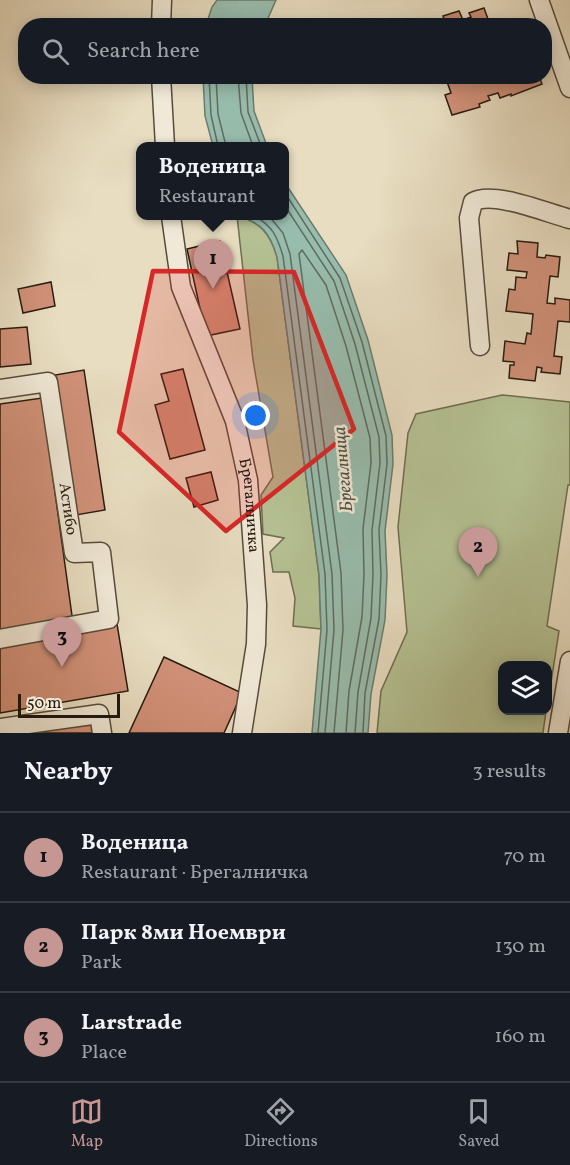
<!DOCTYPE html>
<html lang="en">
<head>
<meta charset="utf-8">
<style>
  body { margin:0; font-family:Vollkorn,serif; background:#20242c; color:#f1f3f6 }
  .controls { position:absolute; right:18px; bottom:18px; display:grid; overflow:hidden; border-radius:12px; box-shadow:0 3px 15px #0003 }
  .controls button { width:54px; height:54px; display:grid; place-items:center; padding:0; border:0; border-bottom:2px solid #363941; background:#171b24; color:#f1f3f6; font:30px sans-serif }
  .scale { position:absolute; left:18px; bottom:15px; width:102px; box-sizing:border-box; padding-left:6px; border:3px solid #271a0e; border-top:0; font-size:16px; line-height:21px; white-space:nowrap; color:#271a0e; -webkit-text-stroke:4px #f0e9d7; paint-order:stroke }
  .you { position:absolute; left:256px; top:416px; width:21px; height:21px; margin:-15px; border:4px solid #fff; border-radius:50%; background:#1a73e8; box-shadow:0 0 0 9px #1a73e833 }
  .badge { display:grid; place-items:center; width:39px; height:39px; border-radius:50%; background:#c59692; color:#111; font-size:20px; font-weight:700 }
  .pin { position:absolute; translate:-50% -50px; filter:drop-shadow(0 2px 3px #0008) }
  .pin::after { content:''; position:absolute; top:32px; width:21px; height:18px; background:inherit; clip-path:polygon(0 0,100% 0,50% 100%) }
  .popup { position:absolute; left:136px; top:142px; width:153px; height:78px; box-sizing:border-box; display:grid; place-content:center; border-radius:12px; background:#171b24; filter:drop-shadow(0 2px 4px #0005); font-size:20px; white-space:nowrap; color:#9ea1a6 }
  .popup b { font-size:22px; color:#f1f3f6 }
  .popup::after { content:''; position:absolute; left:50%; top:100%; margin-left:-12px; border:12px solid transparent; border-top-color:#171b24 }
  .list { margin:0; padding:0; list-style:none }
  h2 { display:flex; justify-content:space-between; align-items:center; height:78px; margin:0; padding:0 24px; font-size:26px }
  h2 small { font-size:20px; font-weight:400; color:#9ea1a6 }
  .list li { display:grid; grid-template-columns:39px 1fr auto; gap:18px; align-items:center; box-sizing:border-box; height:90px; padding:0 24px; border-top:2px solid #363941 }
  .list b { display:block; font-size:22px; white-space:nowrap }
  .list p { margin:0; font-size:20px; white-space:nowrap; color:#9ea1a6 }
  .list em { font-size:20px; font-style:normal; color:#9ea1a6 }
  .icon { flex:none; width:33px; height:33px; fill:none; stroke:currentColor; stroke-width:2; stroke-linecap:round; stroke-linejoin:round }
  .map { position:relative; flex:none; width:570px; height:733px; overflow:hidden }
  .search { position:absolute; background:#171b24; box-shadow:0 3px 15px #0003; left:18px; right:18px; top:18px; height:66px; display:flex; align-items:center; gap:15px; box-sizing:border-box; padding:0 21px; border-radius:24px; color:#9ea1a6; font-size:22px }
  .sheet { height:348px; background:#171b24 }
  nav { display:flex; justify-content:space-around; align-items:center; box-sizing:border-box; height:84px; border-top:2px solid #363941; background:#171b24; font-size:16px; color:#9ea1a6 }
  nav a { display:grid; justify-items:center; gap:3px }
  nav .on { color:#c59692 }
  .map>svg:first-child { display:block }
  .green { fill:#b5c193; stroke:#6e6e50; stroke-width:1.5 }
  .water { fill:#98bdae; stroke:#6b7c6e; stroke-width:1.5 }
  .lines { fill:none; stroke-linecap:round; stroke-linejoin:round }
  .shore { stroke:#606c5e; stroke-width:1.5 }
  .building { fill:#d19179; stroke:#271a0e; stroke-width:1.5 }
  .minor-casing { stroke:#574b3b; stroke-width:21 }
  .minor { stroke:#f0e9d7; stroke-width:18 }
  .marked { fill:#d62828; fill-opacity:0.2; stroke:#d62828; stroke-width:4.5; stroke-linejoin:round }
  .labels { text-anchor:middle; dominant-baseline:central; stroke-width:5; stroke-linejoin:round; paint-order:stroke }
  .street-label { font-size:16px; fill:#271a0e; stroke:#f0e9d7 }
  .water-label { font-size:18px; font-style:italic; fill:#4f5346; stroke:#f0e9d7 }
</style>
</head>
<body>
<div class="map">
<svg width="570" height="733" viewBox="0 0 570 733">
  <rect width="100%" height="100%" fill="#e8ddc1"/>
  <filter id="stains"><feTurbulence type="fractalNoise" baseFrequency=".00333" numOctaves="4"/><feColorMatrix values="0 0 0 0 .2 0 0 0 0 .09 0 0 0 0 .02 0 0 0 .5 -.17"/></filter>
  <radialGradient id="worn" r=".72"><stop offset=".6" stop-color="#630" stop-opacity="0"/><stop offset="1" stop-color="#630" stop-opacity=".3"/></radialGradient>
  <path class="green" d="M237,216C260,221 271,235 277,257L319,575L321,629L293,626L295,598L289,572H273L270,552L284,538L263,534L261,495L273,477L253,360Z
    M502,395L570,402V485H568L547,626L559,631L548,702V666H502V710L546,711L543,733H377L381,691L407,632L398,527L408,433L416,414Z"/>
  <path class="water" d="M217,0H276L265,25H206L212,7Z
    M203,77H252L254,111L267,146H213L205,116Z
    M285,183L346,275L368,340L392,435L393,464L385,531L387,575L385,620L371,694L368,733H312L321,629L319,575L277,257C270,233 262,223 238,216H285Z"/>
  <g class="lines">
    <path class="shore" d="M209,76L211,115L218,146
      M216,76L218,114L226,146
      M238,76L241,113L253,146
      M246,76L248,112L261,146
      M285,193L340,278L362,342L386,436L387,464L379,530L381,575L379,619L365,693L363,733
      M285,206L334,281L355,344L379,437L380,463L372,530L373,575L371,618L358,692L355,733
      M255,216C273,227 277,236 283,256L325,574L327,630L318,733
      M269,216L283,233L290,254L332,574L334,630L325,733
      M334,733L343,630L341,573L299,254L302,250L326,285L346,346L370,438L371,463L363,529L364,575L362,617L349,691L346,733"/>
  </g>
  <path class="building" d="M484,8L488,19L480,22L482,26H446L443,16L459,11L463,20L471,17L469,13Z
    M445,76H539L542,84L511,96V94L500,98L498,93L488,96L490,100L479,104L480,107L452,115L445,95L451,93Z
    M220,241L240,329L206,336L187,249Z
    M517,241L538,243L537,257L545,258L546,255L560,257L558,277L550,276L547,303L555,304V298L570,300V322L558,321L554,356L562,357L560,374L541,372L542,368L537,367L535,381L509,378L510,365H514V362L503,361L505,341L525,344L527,333L531,334L533,314L506,311L509,289L515,290L516,277L526,278L527,272L507,270L509,253L518,254Z
    M51,282L55,306L23,313L18,289Z
    M27,327L31,364L0,367V329Z
    M183,369L205,450L170,459L155,405L169,401L161,374Z
    M84,370L105,510L76,515L55,375Z
    M42,398L73,623L0,633V404Z
    M211,472L218,500L194,507L186,478Z
    M117,624L128,691L0,713V644Z
    M164,657L242,693L224,733H129Z
    M94,717L96,733H0Z"/>
  <g class="lines">
    <defs>
      <g id="minor">
        <path d="M539,0L570,88"/>
        <path d="M161,26L162,0"/>
        <path d="M161,76L165,146"/>
        <path id="s1" d="M171,216L181,287L235,421L248,480L257,605L256,644L242,733"/>
        <path d="M480,346L469,218L473,202C492,190 547,213 570,219"/>
        <path id="s2" d="M0,389L48,382L74,553L101,552L109,619L0,639"/>
        <path d="M0,728L99,714L102,733"/>
        <path d="M558,733L570,661"/>
      </g>
    </defs>
    <use href="#minor" class="minor-casing"/>
    <use href="#minor" class="minor"/>
  </g>
  <path class="marked" d="M153,271L294,272L354,429L226,531L119,432Z"/>
  <g class="labels">
    <g class="street-label">
      <text stroke="none"><textPath href="#s1" startOffset="302">Брегалничка</textPath></text>
      <text stroke="none"><textPath href="#s2" startOffset="177">Астибо</textPath></text>
    </g>
    <g class="water-label">
      <text transform="translate(344 469) rotate(-95)">Брегалница</text>
    </g>
  </g>
  <rect width="100%" height="100%" filter="url(#stains)"/>
  <rect width="100%" height="100%" fill="url(#worn)"/>
</svg>
<div class="controls">
<button><svg class="icon" aria-label="layers" viewBox="0 0 24 24"><path d="M12 4l9 5-9 5-9-5zM3 14l9 5 9-5"/></svg></button>
</div>
<div class="scale">50 m</div>
<div class="you"></div>
<div class="pin badge" style="left:213px;top:289px">1</div>
<div class="popup"><b>Воденица</b>Restaurant</div>
<div class="pin badge" style="left:478px;top:577px">2</div>
<div class="pin badge" style="left:62px;top:667px">3</div>
<div class="search"><svg class="icon" aria-label="search" viewBox="0 0 24 24"><circle cx="10" cy="10" r="6"/><path d="M15 15l6 6"/></svg>Search here</div>
</div>
<section class="sheet">
<h2>Nearby<small>3 results</small></h2>
<ul class="list">
<li><span class="badge">1</span><div><b>Воденица</b><p>Restaurant · Брегалничка</p></div><em>70 m</em></li>
<li><span class="badge">2</span><div><b>Парк 8ми Ноември</b><p>Park</p></div><em>130 m</em></li>
<li><span class="badge">3</span><div><b>Larstrade</b><p>Place</p></div><em>160 m</em></li>
</ul>
</section>
<nav>
<a class="on"><svg class="icon" aria-label="map" viewBox="0 0 24 24"><path d="M3 6l6-2 6 2 6-2v14l-6 2-6-2-6 2zM9 4v14M15 6v14"/></svg>Map</a>
<a><svg class="icon" aria-label="directions" viewBox="0 0 24 24"><path d="M12 3l9 9-9 9-9-9zM9 14v-3h6M13 9l2 2-2 2"/></svg>Directions</a>
<a><svg class="icon" aria-label="saved" viewBox="0 0 24 24"><path d="M7 4h10v16l-5-4-5 4z"/></svg>Saved</a>
</nav>
</body>
</html>
